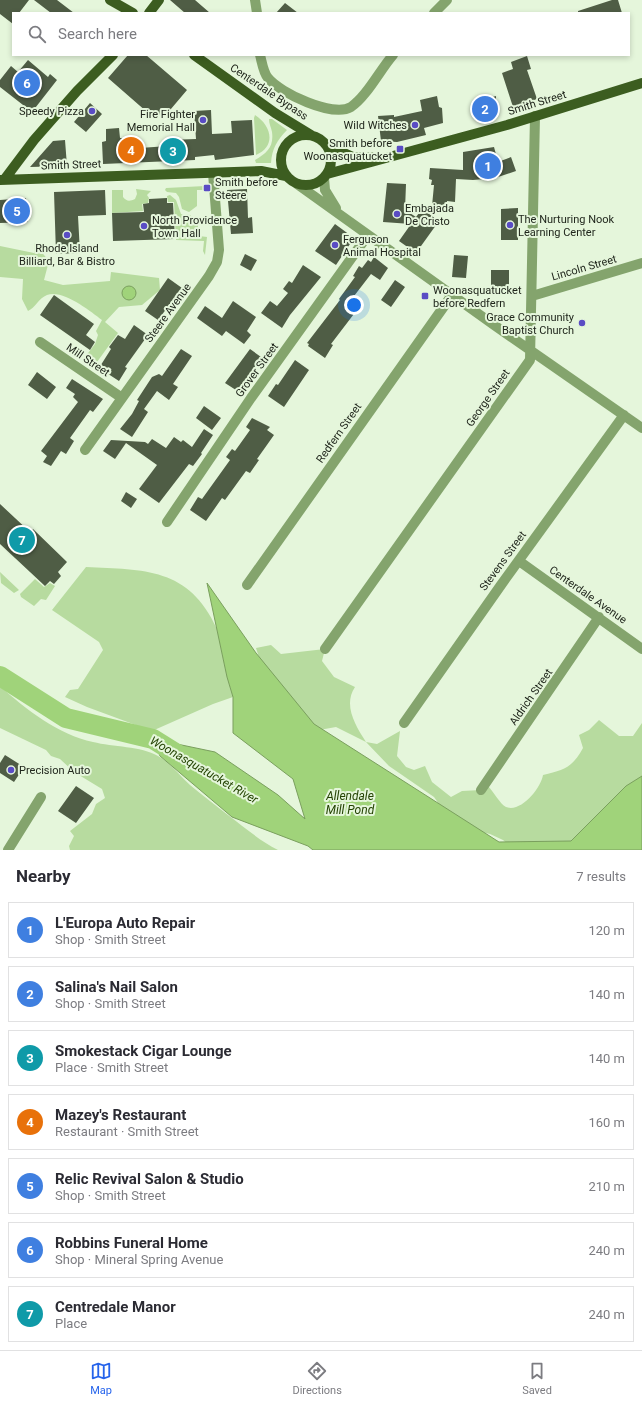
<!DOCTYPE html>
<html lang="en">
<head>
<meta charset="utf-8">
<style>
  body { margin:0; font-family:Roboto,sans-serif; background:#f2f2f3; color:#2b2b33 }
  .you { position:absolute; left:354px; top:305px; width:14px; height:14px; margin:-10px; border:3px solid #fff; border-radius:50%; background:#1a73e8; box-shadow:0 0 0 6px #1a73e833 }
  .badge { display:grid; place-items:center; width:26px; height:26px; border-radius:50%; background:#2563eb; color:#fff; font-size:13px; font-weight:700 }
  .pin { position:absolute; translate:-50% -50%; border:2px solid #fff; box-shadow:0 1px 4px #0006 }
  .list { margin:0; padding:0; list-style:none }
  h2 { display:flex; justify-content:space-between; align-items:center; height:52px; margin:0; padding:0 16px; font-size:17px }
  h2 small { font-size:13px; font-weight:400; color:#7c7c81 }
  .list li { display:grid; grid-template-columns:26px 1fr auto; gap:12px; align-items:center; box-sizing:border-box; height:56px; margin:0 8px 8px; padding:0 8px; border:1px solid #e1e1e2; border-radius:0px }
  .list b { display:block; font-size:15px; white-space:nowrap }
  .list p { margin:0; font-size:13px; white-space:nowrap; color:#7c7c81 }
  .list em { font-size:13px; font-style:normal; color:#7c7c81 }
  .icon { flex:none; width:22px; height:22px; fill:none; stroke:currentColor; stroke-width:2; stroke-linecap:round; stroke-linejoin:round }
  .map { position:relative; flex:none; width:642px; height:850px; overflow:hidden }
  .search { position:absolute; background:#fff; box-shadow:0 2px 6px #0003; left:12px; right:12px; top:12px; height:44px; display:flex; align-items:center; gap:10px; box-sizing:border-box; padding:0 14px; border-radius:0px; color:#7c7c81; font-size:15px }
  .sheet { height:500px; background:#fff }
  nav { display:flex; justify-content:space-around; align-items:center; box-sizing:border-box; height:56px; border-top:1px solid #e1e1e2; background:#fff; font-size:11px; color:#7c7c81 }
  nav a { display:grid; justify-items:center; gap:2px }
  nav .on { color:#2563eb }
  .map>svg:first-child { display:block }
  .green { fill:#b7db9f }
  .water { fill:#a0d37a; stroke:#7a9f5e }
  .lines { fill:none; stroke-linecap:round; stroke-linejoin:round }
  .river { stroke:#a0d37a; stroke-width:20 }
  .building { fill:#4f5d45 }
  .minor { stroke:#84a46d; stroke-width:10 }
  .major { stroke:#3c5d20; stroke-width:10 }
  .poi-dot { fill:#5a4cc4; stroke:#e5f6db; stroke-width:1.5 }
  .labels { text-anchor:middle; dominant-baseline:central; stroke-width:4; stroke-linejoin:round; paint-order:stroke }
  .street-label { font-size:11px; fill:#21271d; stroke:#e5f6db }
  .poi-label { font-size:11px; fill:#21271d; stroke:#e5f6db; text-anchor:start }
  .water-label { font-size:12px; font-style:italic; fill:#244303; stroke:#e5f6db }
</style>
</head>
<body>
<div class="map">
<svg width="642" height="850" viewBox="0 0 642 850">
  <rect width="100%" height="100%" fill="#e5f6db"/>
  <path class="green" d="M255,115C271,125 277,146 256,155L254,118Z
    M269,119H272L287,130C277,140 272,149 271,163H256L255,160C267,153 274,147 272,132C271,127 269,124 269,119Z
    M205,186V190H197V206L189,212L182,209L179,197L176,193L167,192L165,190L166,188Z
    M136,189L151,191L147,195L149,198L148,203L142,204L143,211L112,213V190H123V197C127,202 130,201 135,199L137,194Z
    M170,195L176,200L181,214L190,215L194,219L197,218L199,236L207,237L205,255L203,251L204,241L176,240L174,202H168L167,196Z
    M34,243L49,261L44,280L63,285L110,281L111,272L159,278L160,290L142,305L119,307L105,322L118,333L97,362L93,361L89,366L82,361L95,344L98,335L96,331L102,320C90,311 63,289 47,295C39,298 35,308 28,311L22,299L23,279L0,277V246L34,253Z
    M86,567C144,570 189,567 217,629C220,636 221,645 222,653C225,668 229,682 233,697L213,704L152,731L87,707L65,697L70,690L78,689L103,650L99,642L52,610Z
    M0,572L19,590L14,593L1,583Z
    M35,579L44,587L50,583L55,586L46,600L41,599L34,606L21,597L20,594Z
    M271,645L281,654L325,649L322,661L334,677L355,687C343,705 355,725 366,742L377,744L400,731L397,756L406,767L414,770L425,766L432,782L451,797L462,791L481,790L488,786C493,791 500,804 506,807C521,813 541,788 543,775C564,770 572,768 583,748L579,735L589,730L599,720L619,736H633L642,723V780L615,835L515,850L503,840L490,834L468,829L448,817L434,797L389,766L366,742L336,727L308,732L261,664L256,648Z
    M0,686C25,709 59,735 93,742C113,747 141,746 158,756C171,763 179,775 190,785C202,795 215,805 228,815C244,827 260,841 278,850H70L69,846L74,836L70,831L92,814L96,804L105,798L102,789L74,772L60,759L51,756L46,750L0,728Z"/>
  <path class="water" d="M122 293a7 7 0 1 1 14 0a7 7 0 1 1-14 0Z
    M207,583L256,653L314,724L499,842L571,841L626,786L642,776V850H313L308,846L232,817L160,756L153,739L215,752L278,795L305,819L293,779L233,733V697L227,677Z"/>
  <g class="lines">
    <path class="river" d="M0,676L66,718L153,739L177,754"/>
  </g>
  <path class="building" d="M0,0H29L19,13H13V24L0,14Z
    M34,0H57L74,13H51Z
    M170,0H195L210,13H185Z
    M612,0H618L622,13H578V11Z
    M285,3L298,13H276Z
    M128,55H146L187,90L165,116L161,113L155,119L108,78Z
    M527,56L531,69L527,70L537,99L513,107L502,73L513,69L511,62Z
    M28,60L48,77L50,74L57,80L32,112L0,87V80L11,66L18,72Z
    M437,96L439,107L442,108L443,123L424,128L426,135L397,142L381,141L378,116L394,115V117L422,111L420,100Z
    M496,96V115L478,121L472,103Z
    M90,103L102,114L86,132L74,122Z
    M211,110L212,134L232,133L231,121L252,120L254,155L215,160L214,155L195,157V160L103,164L102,142L106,141V129L119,128L120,138H140V148L168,146V140L196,139L194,111Z
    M65,140L67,166L30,167L53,141Z
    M494,147L498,162L511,157L516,171L495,178L473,180L456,179L455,202L447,201V206H432L434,185H431L432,180L429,179L430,168L463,170V152Z
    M387,183L406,184L405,210L416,217L422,209L439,221L416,253L399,241L411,224L383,222Z
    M247,189L248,218L252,217L253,233L231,234L227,190Z
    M105,190L106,215L78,216L80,253L56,254L54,192Z
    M26,198L28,222L0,223V200Z
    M167,198V203H173L175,239L113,241L112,213L144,212L143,204L149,203V199Z
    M518,208V240H501V209Z
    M335,224L354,238L336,265L315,251Z
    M245,254L257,260L251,271L240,265Z
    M454,255L468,256L466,278L452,277Z
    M374,257L388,268L380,280L371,274L351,300L360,306L331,344L333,345L325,358L308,346L309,344L307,343L340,300L339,299L355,277L353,276L359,266L362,268L368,260L371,262Z
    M303,265L321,277L290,315L282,328L261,313L270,301L277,306L288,293L283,289L289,281L292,283Z
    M491,270H509V290H501V293H491Z
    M168,278L182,288L158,320L145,311Z
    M395,280L405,287L391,307L381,300Z
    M54,295L94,324L86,335L95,342L90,350L40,315Z
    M233,301L256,317L247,331L251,335L244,344L226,331L222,336L197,318L205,306L222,318Z
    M134,325L148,335L125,367L127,368L119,381L99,368L111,349L109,347L118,335L125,339Z
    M181,349L192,356L173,384L178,387L169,400L157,391L144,409L148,412L132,437L120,429L132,414L139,401L137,400L152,377L159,374L162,376Z
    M250,349L261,357L239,392L225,383Z
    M295,360L309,370L284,407L268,396L276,384L278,385Z
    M37,372L56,387L47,399L28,385Z
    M72,379L103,399L93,412L90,410L70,438L74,441L66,454L61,451L51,466L43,462L47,456L41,451L78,402L73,397L75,394L66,388Z
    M204,406L221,418L212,430L196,418Z
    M252,418L270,427L267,430L274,435L257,459L259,460L250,473L246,471L225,500L222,498L206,521L190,510L198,497L202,499L230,460L226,457L232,449L235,451L250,430L246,427Z
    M204,429L213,435L201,453L202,454L193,466L189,464L159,503L139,489L157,465L126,443L115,459L103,451L111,440L145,442L148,444L152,439L166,448L174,437L181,442L183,440L192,447Z
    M126,492L137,499L131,508L121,501Z
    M0,504L30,532L33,529L67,562L58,572L61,576L54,584L50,581L45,586L0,544Z
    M5,755L24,767L14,782L0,773V763Z
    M76,786L94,798L76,823L58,811Z"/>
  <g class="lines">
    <path class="minor" d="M255,0L257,13
      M434,13L447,0
      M260,55C262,62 263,72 268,78C280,93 333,118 351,107C367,96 380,70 393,55
      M324,178L325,190L336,208
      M297,184L494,325L642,428
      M532,296L642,263
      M40,342L122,398
      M85,450L209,276L217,262L219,250L213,173
      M167,522L251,398L368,235
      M519,561L642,649
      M247,585L452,295
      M325,649L530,360L535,116
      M404,723L501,585L624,415
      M481,790L599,617
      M8,850L41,797"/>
    <path class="major" d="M110,0L133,13
      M149,13L159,0
      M194,55L275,113L311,135
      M281 160a25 25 0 1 1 50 0a25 25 0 1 1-50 0Z
      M326,145L353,157H371
      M327,174L507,125L642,83
      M0,180L261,171L286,176
      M4,180L34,140L77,91L113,55"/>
  </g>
  <g class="poi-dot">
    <circle cx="92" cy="111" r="4"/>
    <circle cx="203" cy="120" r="4"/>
    <circle cx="415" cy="125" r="4"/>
    <rect x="396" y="145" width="8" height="8" rx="2"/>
    <rect x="203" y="184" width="8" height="8" rx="2"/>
    <circle cx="397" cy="214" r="4"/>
    <circle cx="510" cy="225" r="4"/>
    <circle cx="144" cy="226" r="4"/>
    <circle cx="67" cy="235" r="4"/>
    <circle cx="335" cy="245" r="4"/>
    <rect x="421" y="292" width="8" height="8" rx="2"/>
    <circle cx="582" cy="323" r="4"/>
    <circle cx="11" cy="770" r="4"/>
  </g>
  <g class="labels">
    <g class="street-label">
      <text transform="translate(269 92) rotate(34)">Centerdale Bypass</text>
      <text transform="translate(537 103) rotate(-17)">Smith Street</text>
      <text transform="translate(71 165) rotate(-2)">Smith Street</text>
      <text transform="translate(584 268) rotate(-16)">Lincoln Street</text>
      <text transform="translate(168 313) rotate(-54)">Steere Avenue</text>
      <text transform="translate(88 360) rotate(34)">Mill Street</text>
      <text transform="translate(257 370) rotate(-54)">Grover Street</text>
      <text transform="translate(488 398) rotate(-55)">George Street</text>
      <text transform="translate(339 433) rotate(-55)">Redfern Street</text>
      <text transform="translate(503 561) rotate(-54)">Stevens Street</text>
      <text transform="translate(588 595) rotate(35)">Centerdale Avenue</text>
      <text transform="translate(531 697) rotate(-55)">Aldrich Street</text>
    </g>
    <g class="poi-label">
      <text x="84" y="111" text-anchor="end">Speedy Pizza</text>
      <text x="195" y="114" text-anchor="end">Fire Fighter<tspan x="195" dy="13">Memorial Hall</tspan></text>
      <text x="407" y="125" text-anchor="end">Wild Witches</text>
      <text x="392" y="143" text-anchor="end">Smith before<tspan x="392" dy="13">Woonasquatucket</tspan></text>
      <text x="215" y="182">Smith before<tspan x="215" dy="13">Steere</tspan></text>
      <text x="405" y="208">Embajada<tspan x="405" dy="13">De Cristo</tspan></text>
      <text x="518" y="219">The Nurturing Nook<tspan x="518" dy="13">Learning Center</tspan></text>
      <text x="152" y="220">North Providence<tspan x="152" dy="13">Town Hall</tspan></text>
      <text x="343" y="239">Ferguson<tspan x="343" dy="13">Animal Hospital</tspan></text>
      <text x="67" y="248" text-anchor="middle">Rhode Island<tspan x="67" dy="13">Billiard, Bar &amp; Bistro</tspan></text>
      <text x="433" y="290">Woonasquatucket<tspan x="433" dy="13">before Redfern</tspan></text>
      <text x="574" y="317" text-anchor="end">Grace Community<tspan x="574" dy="13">Baptist Church</tspan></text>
      <text x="19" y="770">Precision Auto</text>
    </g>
    <g class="water-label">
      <text transform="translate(204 770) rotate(30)">Woonasquatucket River</text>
      <text x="350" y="796">Allendale<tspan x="350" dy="14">Mill Pond</tspan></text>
    </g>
  </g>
</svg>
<div class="you"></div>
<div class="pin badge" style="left:488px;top:166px;background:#3f7fe0">1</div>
<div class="pin badge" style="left:485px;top:109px;background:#3f7fe0">2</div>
<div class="pin badge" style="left:173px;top:151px;background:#0f9aa8">3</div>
<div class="pin badge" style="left:131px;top:150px;background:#e8710a">4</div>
<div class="pin badge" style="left:17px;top:211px;background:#3f7fe0">5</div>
<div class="pin badge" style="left:27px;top:83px;background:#3f7fe0">6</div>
<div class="pin badge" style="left:22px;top:540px;background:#0f9aa8">7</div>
<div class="search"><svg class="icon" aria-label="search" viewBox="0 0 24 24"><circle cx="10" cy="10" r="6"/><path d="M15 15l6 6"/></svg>Search here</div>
</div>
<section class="sheet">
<h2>Nearby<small>7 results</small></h2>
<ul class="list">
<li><span class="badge" style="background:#3f7fe0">1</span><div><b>L'Europa Auto Repair</b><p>Shop · Smith Street</p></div><em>120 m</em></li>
<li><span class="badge" style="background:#3f7fe0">2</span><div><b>Salina's Nail Salon</b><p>Shop · Smith Street</p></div><em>140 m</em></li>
<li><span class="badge" style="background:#0f9aa8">3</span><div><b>Smokestack Cigar Lounge</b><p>Place · Smith Street</p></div><em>140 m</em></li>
<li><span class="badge" style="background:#e8710a">4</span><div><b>Mazey's Restaurant</b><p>Restaurant · Smith Street</p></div><em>160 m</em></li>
<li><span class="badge" style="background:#3f7fe0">5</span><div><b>Relic Revival Salon &amp; Studio</b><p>Shop · Smith Street</p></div><em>210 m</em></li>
<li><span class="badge" style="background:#3f7fe0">6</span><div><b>Robbins Funeral Home</b><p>Shop · Mineral Spring Avenue</p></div><em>240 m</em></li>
<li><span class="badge" style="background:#0f9aa8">7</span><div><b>Centredale Manor</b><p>Place</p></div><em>240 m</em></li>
</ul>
</section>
<nav>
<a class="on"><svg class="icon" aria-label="map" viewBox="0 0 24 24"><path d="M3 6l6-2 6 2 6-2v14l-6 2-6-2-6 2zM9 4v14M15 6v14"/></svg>Map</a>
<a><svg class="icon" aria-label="directions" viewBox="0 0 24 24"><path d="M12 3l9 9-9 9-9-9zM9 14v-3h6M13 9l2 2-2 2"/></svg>Directions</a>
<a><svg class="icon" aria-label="saved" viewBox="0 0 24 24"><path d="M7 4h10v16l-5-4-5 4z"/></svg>Saved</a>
</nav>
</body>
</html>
